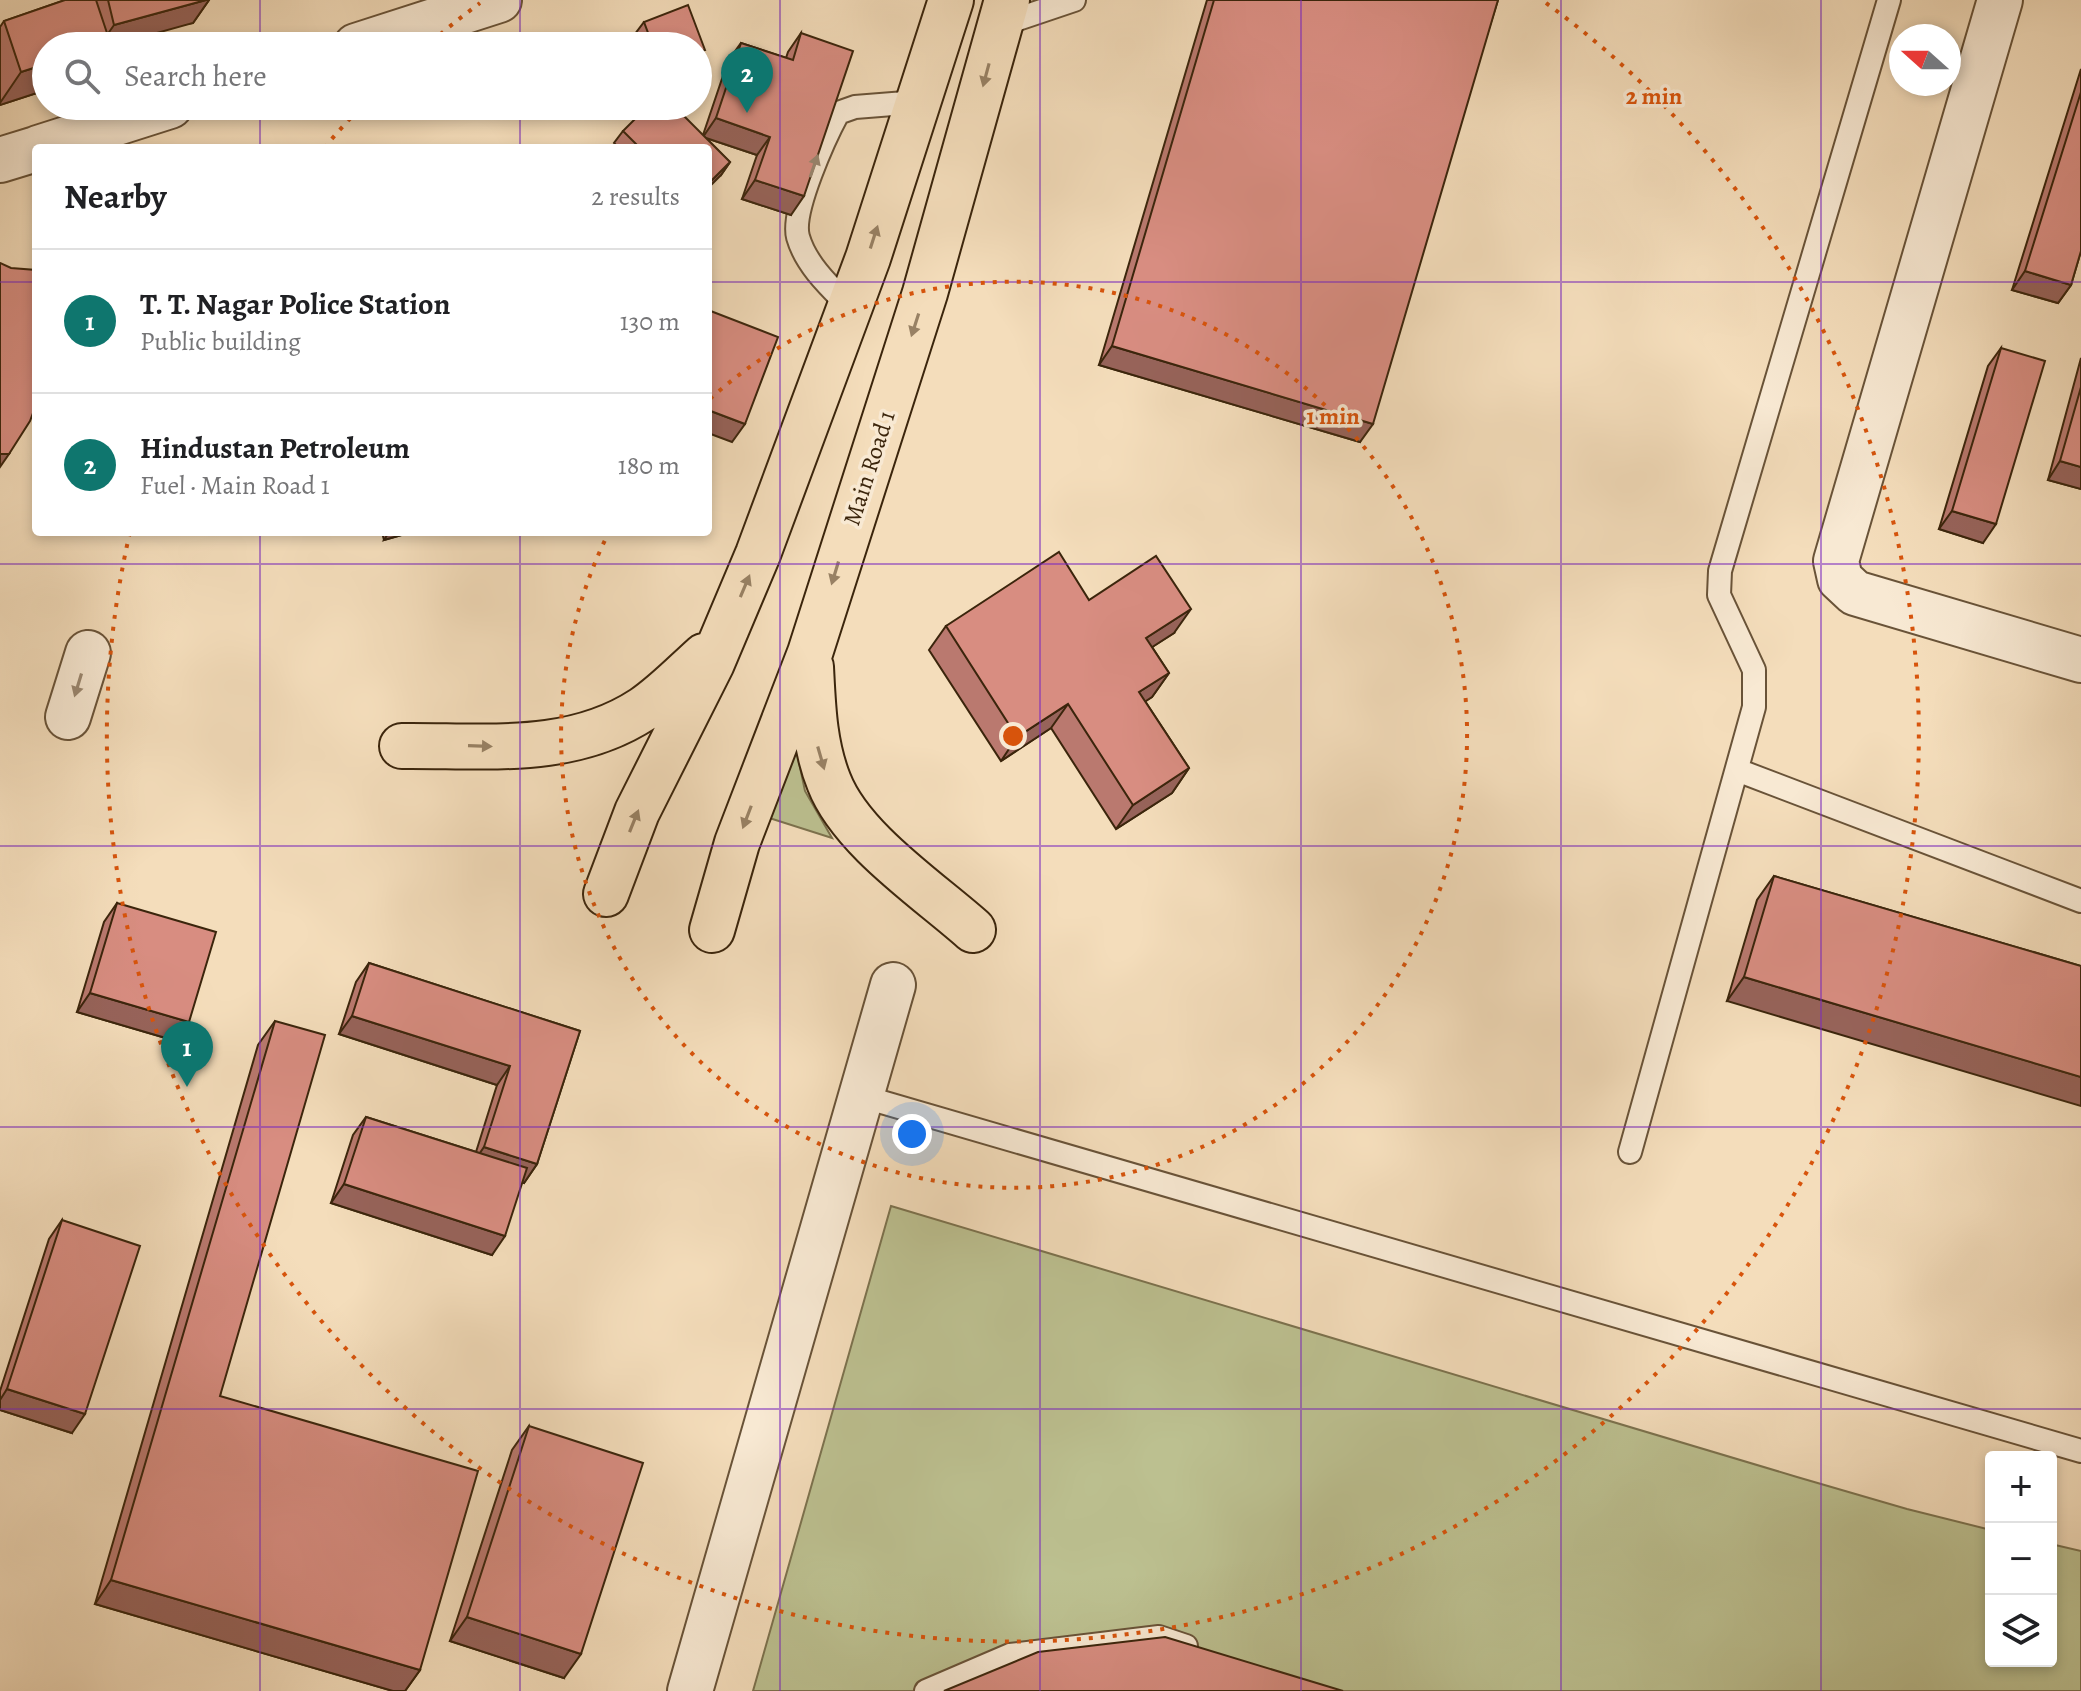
<!DOCTYPE html>
<html lang="en">
<head>
<meta charset="utf-8">
<style>
  body { margin:0; font-family:Alegreya,serif; background:#f2f2f2; color:#202124 }
  .controls { position:absolute; right:24px; bottom:24px; display:grid; overflow:hidden; border-radius:8px; box-shadow:0 4px 12px #0003 }
  .controls button { width:72px; height:72px; display:grid; place-items:center; padding:0; border:0; border-bottom:2px solid #e0e0e0; background:#fff; color:#202124; font:40px sans-serif }
  .compass { position:absolute; left:1889px; top:24px; width:72px; height:72px; border-radius:50%; background:#fff; box-shadow:0 4px 12px #0003; rotate:291deg }
  .you { position:absolute; left:912px; top:1134px; width:28px; height:28px; margin:-20px; border:6px solid #fff; border-radius:50%; background:#1a73e8; box-shadow:0 0 0 12px #1a73e833 }
  .badge { display:grid; place-items:center; width:52px; height:52px; border-radius:50%; background:#0f766e; color:#fff; font-size:26px; font-weight:700 }
  .pin { position:absolute; translate:-50% -66px; filter:drop-shadow(0 2px 4px #0008) }
  .pin::after { content:''; position:absolute; top:42px; width:28px; height:24px; background:inherit; clip-path:polygon(0 0,100% 0,50% 100%) }
  .list { margin:0; padding:0; list-style:none }
  h2 { display:flex; justify-content:space-between; align-items:center; height:104px; margin:0; padding:0 32px; font-size:34px }
  h2 small { font-size:26px; font-weight:400; color:#757577 }
  .list li { display:grid; grid-template-columns:52px 1fr auto; gap:24px; align-items:center; box-sizing:border-box; height:144px; padding:0 32px; border-top:2px solid #e0e0e0 }
  .list b { display:block; font-size:30px; white-space:nowrap }
  .list p { margin:0; font-size:26px; white-space:nowrap; color:#757577 }
  .list em { font-size:26px; font-style:normal; color:#757577 }
  .icon { flex:none; width:44px; height:44px; fill:none; stroke:currentColor; stroke-width:2; stroke-linecap:round; stroke-linejoin:round }
  .map { position:relative; flex:none; width:2081px; height:1691px; overflow:hidden }
  .search { position:absolute; background:#fff; box-shadow:0 4px 12px #0003; left:32px; top:32px; width:680px; height:88px; display:flex; align-items:center; gap:20px; box-sizing:border-box; padding:0 28px; border-radius:44px; color:#757577; font-size:30px }
  .panel { position:absolute; background:#fff; box-shadow:0 4px 12px #0003; left:32px; top:144px; width:680px; height:392px; border-radius:8px }
  .map>svg:first-child { display:block }
  .green { fill:#bcc090; stroke:#7c724e; stroke-width:2 }
  .lines { fill:none; stroke-linecap:round; stroke-linejoin:round }
  .service-casing { stroke:#695338; stroke-width:26 }
  .minor-casing { stroke:#695338; stroke-width:48 }
  .tertiary-casing { stroke:#695338; stroke-width:48 }
  .primary-casing { stroke:#3b250c; stroke-width:48 }
  .service { stroke:#f8e9d3; stroke-width:22 }
  .minor { stroke:#f8e9d3; stroke-width:44 }
  .tertiary { stroke:#f8e9d3; stroke-width:44 }
  .primary { stroke:#f4ddbb; stroke-width:44 }
  .wall { fill:#ba796f; stroke:#3b250c; stroke-width:2 }
  .shaded-wall { fill:#97635a; stroke:#3b250c; stroke-width:2 }
  .building { fill:#d88d81; stroke:#3b250c; stroke-width:2 }
  .oneway { fill:#988164 }
  .oneway2 { fill:#9a8770 }
  .grid { fill:none; stroke:#7b2cbf; stroke-width:2; stroke-opacity:0.55 }
  .ring { fill:none; stroke:#d7540c; stroke-width:4; stroke-dasharray:4 8 }
  .labels { text-anchor:middle; dominant-baseline:central; stroke-width:7; stroke-linejoin:round; paint-order:stroke }
  .street-label { font-size:24px; fill:#3b250c; stroke:#f8e9d3 }
  .centre { fill:#d7540c; stroke:#f8e9d3; stroke-width:4 }
  .ring-label { font-size:24px; text-anchor:middle; font-weight:bold; fill:#d7540c; stroke:#f8e9d3; stroke-width:7; stroke-linejoin:round; paint-order:stroke }
</style>
</head>
<body>
<div class="map">
<svg width="2081" height="1691" viewBox="0 0 2081 1691">
  <rect width="100%" height="100%" fill="#f4ddbb"/>
  <filter id="stains"><feTurbulence type="fractalNoise" baseFrequency=".0025" numOctaves="4"/><feColorMatrix values="0 0 0 0 .2 0 0 0 0 .09 0 0 0 0 .02 0 0 0 .5 -.17"/></filter>
  <radialGradient id="worn" r=".72"><stop offset=".6" stop-color="#630" stop-opacity="0"/><stop offset="1" stop-color="#630" stop-opacity=".3"/></radialGradient>
  <path class="green" d="M794,739L805,791L832,838L763,816Z
    M891,1206L1797,1477L1907,1509L1991,1530V1661H2051V1544L2081,1551V1691H753Z"/>
  <g class="lines">
    <defs>
      <path id="service" d="M1000,25L1074,0
        M850,307C830,287 806,265 798,237C791,211 825,137 838,113L855,107L918,102
        M1737,770L2081,901
        M861,1096L2081,1451
        M1630,1152L1754,707V670L1719,595L1720,571L1889,0
        M926,1691L1010,1655L1159,1637L1186,1646"/>
      <path id="minor" d="M2000,0L1836,561L1840,579L1855,593L2081,660"/>
      <path id="tertiary" d="M356,46L499,0
        M38,148L170,106
        M0,160L36,149
        M68,717L88,653
        M690,1691L893,985"/>
      <path id="primary" d="M811,667C813,706 814,745 829,782C851,839 928,890 973,930
        M402,746C484,745 570,757 643,709C665,694 684,674 704,656
        M606,894L637,812L712,663L758,554L868,258L951,0
        M712,930L737,843L810,653L925,293L1007,0"/>
    </defs>
    <use href="#service" class="service-casing"/>
    <use href="#minor" class="minor-casing"/>
    <use href="#tertiary" class="tertiary-casing"/>
    <use href="#primary" class="primary-casing"/>
    <use href="#service" class="service"/>
    <use href="#minor" class="minor"/>
    <use href="#tertiary" class="tertiary"/>
    <use href="#primary" class="primary"/>
  </g>
  <path class="wall" d="M65,0H209L193,23L46,46V90L0,105V27L4,21Z
    M1207,0H1498L1360,442L1099,365Z
    M644,22L698,46H640L635,34Z
    M801,33L791,215L742,199L757,155L706,138L730,162L721,175L708,148H619L614,143L623,131L703,135L728,61L741,43L786,58L788,52Z
    M2081,69V251L2071,285L2058,303L2012,290Z
    M2001,348L1983,543L1939,529L1988,366Z
    M2081,358V489L2048,480Z
    M382,532H412L384,540Z
    M1089,600L1174,633L1152,647L1169,673L1152,697L1145,701L1189,768L1172,793L1116,829L1051,728L1001,761L929,650L946,626Z
    M1774,876L2081,966L1727,1001L1757,900Z
    M117,903L189,1022L176,1041L77,1012L104,922Z
    M369,963L580,1031L537,1164L524,1183L522,1182L492,1255L331,1203L353,1135L366,1117L476,1152L497,1085L339,1034L356,982Z
    M275,1021L220,1396L420,1670L405,1691H393L95,1604L258,1045Z
    M62,1220L72,1433L0,1410V1391L49,1239Z
    M529,1426L564,1678L450,1641L512,1450Z"/>
  <path class="shaded-wall" d="M206,0H209L193,23L110,46H98L100,45L114,25Z
    M46,64V90L0,105V103L21,72Z
    M716,118L770,137L757,155L703,137Z
    M730,162L721,175L708,188V184Z
    M755,180L804,196L791,215L742,199Z
    M2025,271L2071,285L2058,303L2012,290Z
    M1112,346L1373,424L1360,442L1099,365Z
    M708,410L745,424L732,442L708,433Z
    M0,454H9L0,467Z
    M2060,461L2081,467V489L2048,480Z
    M1952,511L1996,524L1983,543L1939,529Z
    M389,532H412L384,540Z
    M1191,609L1174,633L1129,662L1146,638Z
    M1169,673L1152,697L1122,717L1139,692Z
    M1068,704L1051,728L1001,761L1017,737Z
    M1189,768L1172,793L1116,829L1133,805Z
    M1744,977L2081,1077V1106L1727,1001Z
    M90,993L189,1022L176,1041L77,1012Z
    M352,1016L510,1066L497,1085L339,1034Z
    M484,1147L537,1164L524,1183L471,1166Z
    M344,1184L505,1236L492,1255L331,1203Z
    M7,1389L85,1414L72,1433L0,1410V1400Z
    M111,1580L420,1670L405,1691H393L95,1604Z
    M467,1617L581,1654L564,1678L450,1641Z"/>
  <path class="building" d="M65,0H96L110,42L98,46H46V64L21,72L4,21Z
    M108,0H206L114,25Z
    M1214,0H1498L1373,424L1112,346Z
    M688,5L705,50L698,52V46H653L644,22Z
    M801,33L853,51L804,196L755,180L770,137L716,118L741,43L793,60Z
    M2081,92V251L2071,285L2025,271Z
    M648,106H674L730,162L708,184V148H640L623,131Z
    M0,263L11,268L36,270V405L30,421L9,454H0Z
    M708,310L778,337L745,424L708,410Z
    M2001,348L2045,361L1996,524L1952,511Z
    M2081,387V467L2060,461Z
    M1059,552L1089,600L1156,556L1191,609L1146,638L1169,673L1139,692L1189,768L1133,805L1068,704L1017,737L946,626Z
    M1774,876L2081,966V1077L1744,977Z
    M117,903L216,932L189,1022L90,993Z
    M369,963L580,1031L537,1164L484,1147L510,1066L352,1016Z
    M275,1021L325,1035L220,1396L478,1471L420,1670L111,1580Z
    M366,1117L527,1168L505,1236L344,1184Z
    M62,1220L140,1246L85,1414L7,1389Z
    M529,1426L643,1463L581,1654L467,1617Z
    M1165,1637L1343,1691H944L1038,1652Z"/>
  <defs><path id="oneway-solid" d="M-6-.8H1V-3.2L6.5 0L1 3.2V.8H-6Z" transform="scale(2)"/></defs>
  <g class="oneway">
    <use href="#oneway-solid" transform="translate(986 75) rotate(105)"/>
    <use href="#oneway-solid" transform="translate(874 237) rotate(-72)"/>
    <use href="#oneway-solid" transform="translate(915 325) rotate(108)"/>
    <use href="#oneway-solid" transform="translate(835 573) rotate(107)"/>
    <use href="#oneway-solid" transform="translate(745 586) rotate(-67)"/>
    <use href="#oneway-solid" transform="translate(480 746) rotate(2)"/>
    <use href="#oneway-solid" transform="translate(821 758) rotate(74)"/>
    <use href="#oneway-solid" transform="translate(747 817) rotate(111)"/>
    <use href="#oneway-solid" transform="translate(634 821) rotate(-68)"/>
  </g>
  <g class="oneway2">
    <use href="#oneway-solid" transform="translate(814 166) rotate(-71)"/>
    <use href="#oneway-solid" transform="translate(78 685) rotate(107)"/>
  </g>
  <path class="grid" d="M260,0V46M520,0V46M780,0V1691M1040,0V1691M1301,0V1691M1561,0V1691M1821,0V1691M260,106V148M520,106V148M0,282H36M708,282H2081M260,532V1691M520,532V1691M0,564H2081M0,846H2081M0,1127H2081M0,1409H2081"/>
  <g class="ring">
    <path d="M710 399A453 453 0 1 1 608 534"/>
    <path d="M324 148A906 906 0 0 1 361 107M431 42A906 906 0 0 1 480 3M1546 3A906 906 0 1 1 130 532"/>
  </g>
  <g class="labels">
    <g class="street-label">
      <text transform="translate(869 468) rotate(-72)">Main Road 1</text>
    </g>
  </g>
  <circle cx="1013" cy="736" r="12" class="centre"/>
  <g class="ring-label">
    <text x="1654" y="104">2 min</text>
    <text x="1333" y="424">1 min</text>
  </g>
  <rect width="100%" height="100%" filter="url(#stains)"/>
  <rect width="100%" height="100%" fill="url(#worn)"/>
</svg>
<div class="controls">
<button>+</button>
<button>−</button>
<button><svg class="icon" aria-label="layers" viewBox="0 0 24 24"><path d="M12 4l9 5-9 5-9-5zM3 14l9 5 9-5"/></svg></button>
</div>
<svg class="compass" viewBox="-18 -18 36 36"><path d="M0-13l5 13h-10z" fill="#e53935"/><path d="M0 13l5-13h-10z" fill="#757577"/></svg>
<div class="you"></div>
<div class="pin badge" style="left:187px;top:1087px">1</div>
<div class="pin badge" style="left:747px;top:113px">2</div>
<div class="search"><svg class="icon" aria-label="search" viewBox="0 0 24 24"><circle cx="10" cy="10" r="6"/><path d="M15 15l6 6"/></svg>Search here</div>
<section class="panel">
<h2>Nearby<small>2 results</small></h2>
<ul class="list">
<li><span class="badge">1</span><div><b>T. T. Nagar Police Station</b><p>Public building</p></div><em>130 m</em></li>
<li><span class="badge">2</span><div><b>Hindustan Petroleum</b><p>Fuel · Main Road 1</p></div><em>180 m</em></li>
</ul>
</section>
</div>
</body>
</html>
